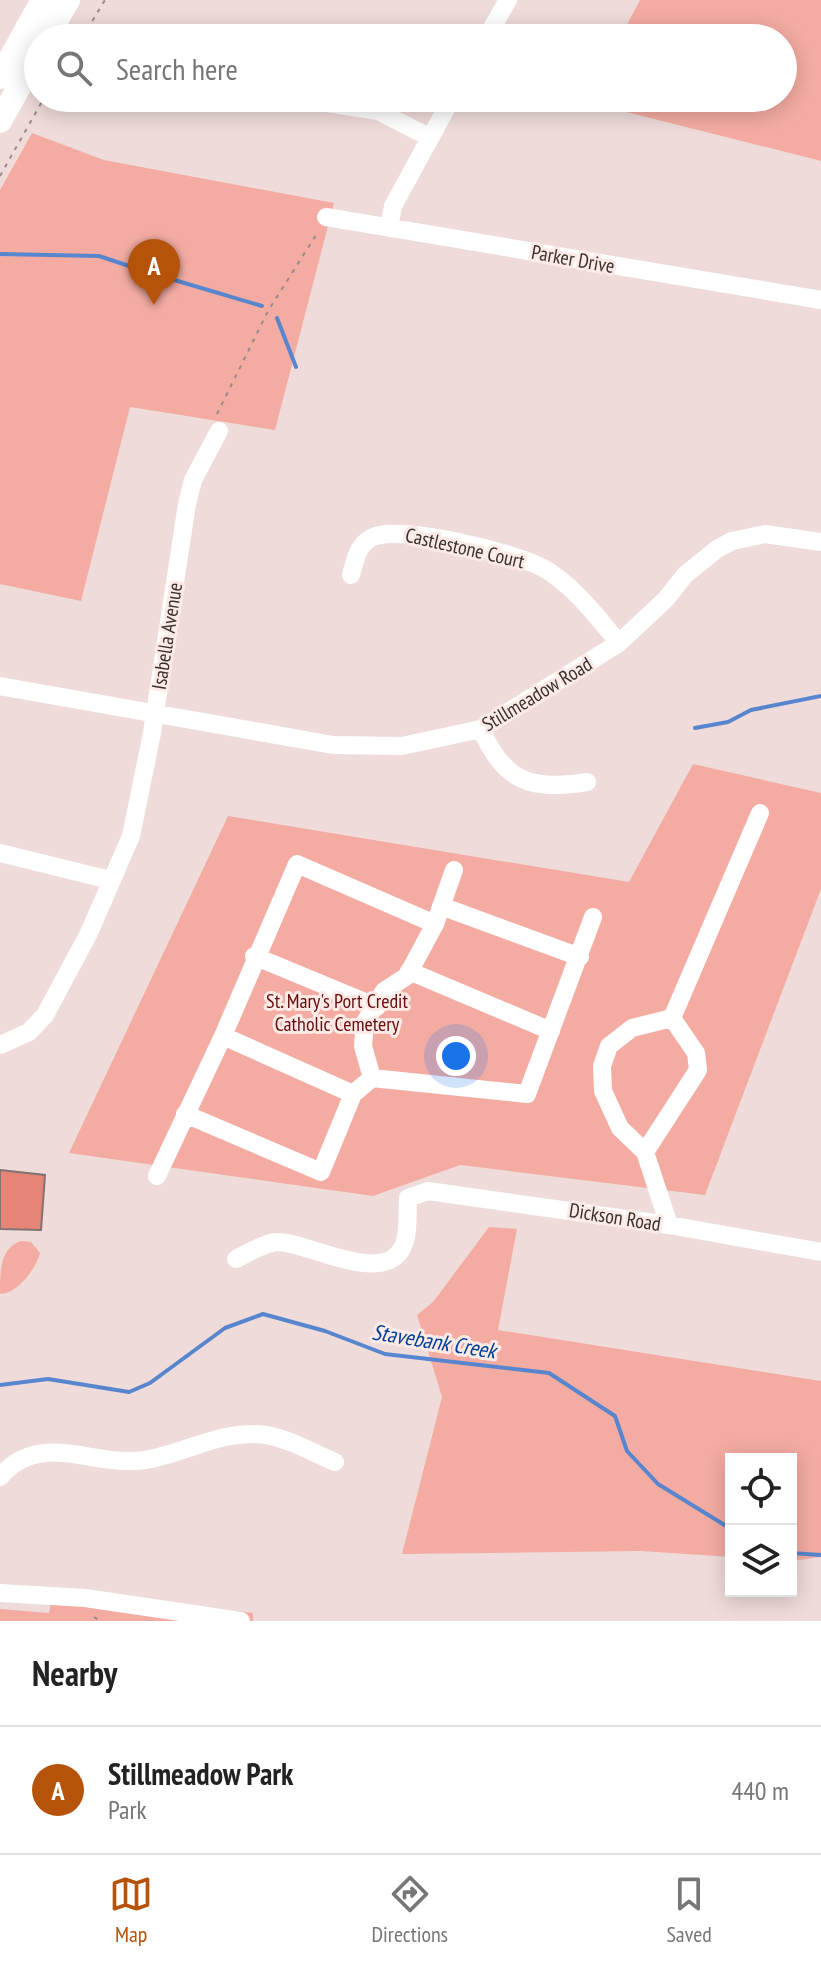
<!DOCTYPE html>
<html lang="en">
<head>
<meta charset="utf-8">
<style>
  body { margin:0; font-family:"PT Sans Narrow",sans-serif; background:#f6f6f6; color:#222 }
  .controls { position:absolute; right:24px; bottom:24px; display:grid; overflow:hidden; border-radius:0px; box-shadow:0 4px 20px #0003 }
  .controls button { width:72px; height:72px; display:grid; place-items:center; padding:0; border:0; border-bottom:2px solid #e0e0e0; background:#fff; color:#222; font:40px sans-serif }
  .you { position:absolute; left:456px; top:1056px; width:28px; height:28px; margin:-20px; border:6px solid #fff; border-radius:50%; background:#1a73e8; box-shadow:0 0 0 12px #1a73e833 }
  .badge { display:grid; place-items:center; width:52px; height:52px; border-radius:50%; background:#b45309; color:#fff; font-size:26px; font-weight:700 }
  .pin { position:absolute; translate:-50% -66px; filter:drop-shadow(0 2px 4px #0008) }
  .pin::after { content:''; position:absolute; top:42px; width:28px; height:24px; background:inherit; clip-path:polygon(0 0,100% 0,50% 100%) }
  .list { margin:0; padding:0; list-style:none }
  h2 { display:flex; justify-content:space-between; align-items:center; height:104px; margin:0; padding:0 32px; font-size:34px }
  h2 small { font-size:26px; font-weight:400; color:#767676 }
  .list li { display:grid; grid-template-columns:52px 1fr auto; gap:24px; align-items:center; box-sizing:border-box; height:128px; padding:0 32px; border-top:2px solid #e0e0e0 }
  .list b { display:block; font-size:30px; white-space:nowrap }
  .list p { margin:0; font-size:26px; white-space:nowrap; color:#767676 }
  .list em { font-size:26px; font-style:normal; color:#767676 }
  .icon { flex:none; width:44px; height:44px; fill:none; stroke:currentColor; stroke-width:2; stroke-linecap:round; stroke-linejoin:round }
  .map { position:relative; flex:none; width:821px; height:1621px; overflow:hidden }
  .search { position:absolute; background:#fff; box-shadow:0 4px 20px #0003; left:24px; right:24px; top:24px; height:88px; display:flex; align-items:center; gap:20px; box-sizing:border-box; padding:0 28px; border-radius:44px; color:#767676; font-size:30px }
  .sheet { height:232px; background:#fff }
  nav { display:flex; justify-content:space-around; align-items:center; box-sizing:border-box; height:112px; border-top:2px solid #e0e0e0; background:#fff; font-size:22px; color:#767676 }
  nav a { display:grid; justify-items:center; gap:4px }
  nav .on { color:#b45309 }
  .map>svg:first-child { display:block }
  .green { fill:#f4aca2 }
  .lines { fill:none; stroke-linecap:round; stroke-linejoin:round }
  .stream { stroke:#5786ce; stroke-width:4 }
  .building { fill:#e58578; stroke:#827270; stroke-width:2 }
  .path { stroke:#998b8a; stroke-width:2; stroke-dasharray:4 6; stroke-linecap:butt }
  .minor { stroke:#fff; stroke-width:18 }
  .major { stroke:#fff; stroke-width:24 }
  .labels { text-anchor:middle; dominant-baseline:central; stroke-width:6; stroke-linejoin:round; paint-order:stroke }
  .street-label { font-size:20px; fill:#383130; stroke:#fceae7 }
  .park-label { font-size:20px; fill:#640c0a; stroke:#fceae7 }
  .water-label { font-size:22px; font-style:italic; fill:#003f93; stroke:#fceae7 }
</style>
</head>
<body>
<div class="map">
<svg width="821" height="1621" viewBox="0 0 821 1621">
  <rect width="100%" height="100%" fill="#efdcda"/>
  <path class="green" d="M640,0H821V161L587,102L589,98H783V38H620Z
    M32,133L104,160L334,203L275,430L130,407L81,601L0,584V190Z
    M693,764L821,793V889L705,1195L460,1165L373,1196L69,1153L228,816L629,882Z
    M489,1227L517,1229L498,1330L821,1381V1557L791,1561V1459H731V1557L641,1551L402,1554L442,1397L417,1315L433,1302Z
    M21,1241L31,1242L40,1253C36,1269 17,1294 0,1294C0,1271 0,1248 21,1241Z
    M53,1590L253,1613V1621H0V1609L49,1613Z"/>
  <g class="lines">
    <path class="stream" d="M0,254L99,256L135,268
      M171,279L262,306
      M277,318L296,367
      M695,728L728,722L751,710L821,696
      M0,1385L48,1379L129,1392L150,1383L225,1328L263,1314L325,1331L385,1354L549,1373L615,1416L627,1451L658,1484L731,1529
      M791,1553L821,1555"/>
  </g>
  <path class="building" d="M0,1170L45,1175L41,1230L0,1229Z"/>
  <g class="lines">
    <path class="path" d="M82,38L105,0
      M0,176L44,98
      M217,414L268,311L318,232
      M94,1617L100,1621"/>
    <path class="minor" d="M486,38L508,0
      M295,98L378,111L429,137
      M326,217L821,300
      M389,228L393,206L452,98
      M351,575C355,561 357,546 371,538C397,523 518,553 545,569C575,587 597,617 619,643
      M0,686L333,745L402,746L481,729L619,643L666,599L685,575L717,549L732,541L765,534L821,542
      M481,729C504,782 531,791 587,782
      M0,853L110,880
      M454,870L435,924L407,976L384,991L365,1022L363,1046L372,1078L527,1094L593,917
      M441,906L580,957
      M254,956L377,1007
      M409,971L551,1031
      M223,1036L353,1094
      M0,1045L29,1032L45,1015L89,933L131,836L152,733L187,504L193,480L219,431
      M185,1114L321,1172L353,1094L372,1078
      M645,1152L698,1070L696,1053L672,1018
      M157,1176L223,1036L297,864L435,924
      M669,1225L645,1152L620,1128L603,1091L602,1066L609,1046L632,1028L672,1018L760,813
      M236,1259C248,1253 262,1244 276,1242C306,1240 390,1292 405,1241C409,1228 407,1211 408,1198L428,1191L669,1225L821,1252
      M0,1477C40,1429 94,1468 145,1460C187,1453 222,1429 266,1435C290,1439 313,1453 335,1462
      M0,1593L85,1598L241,1621"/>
    <path class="major" d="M46,38L68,0
      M0,77L43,0
      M0,121L38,53"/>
  </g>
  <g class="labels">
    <g class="street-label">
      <text transform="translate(573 259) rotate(10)">Parker Drive</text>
      <text transform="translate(465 548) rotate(13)">Castlestone Court</text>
      <text transform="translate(167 636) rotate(-81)">Isabella Avenue</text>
      <text transform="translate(537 694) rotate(-31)">Stillmeadow Road</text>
      <text transform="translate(615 1217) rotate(9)">Dickson Road</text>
    </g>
    <g class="park-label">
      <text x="337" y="1001">St. Mary's Port Credit<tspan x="337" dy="23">Catholic Cemetery</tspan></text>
    </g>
    <g class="water-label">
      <text transform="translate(434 1341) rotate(9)">Stavebank Creek</text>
    </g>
  </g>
</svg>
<div class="controls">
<button><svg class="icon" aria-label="locate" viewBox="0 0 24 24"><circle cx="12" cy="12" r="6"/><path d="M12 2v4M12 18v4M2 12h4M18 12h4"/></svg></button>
<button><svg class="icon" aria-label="layers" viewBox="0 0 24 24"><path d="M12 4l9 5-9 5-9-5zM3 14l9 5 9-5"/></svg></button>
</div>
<div class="you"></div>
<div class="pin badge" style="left:154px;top:305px">A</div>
<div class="search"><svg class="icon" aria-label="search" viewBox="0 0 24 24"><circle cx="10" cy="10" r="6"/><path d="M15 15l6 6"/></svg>Search here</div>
</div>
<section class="sheet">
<h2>Nearby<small></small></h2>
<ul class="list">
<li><span class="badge">A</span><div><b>Stillmeadow Park</b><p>Park</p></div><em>440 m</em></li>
</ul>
</section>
<nav>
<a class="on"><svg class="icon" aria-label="map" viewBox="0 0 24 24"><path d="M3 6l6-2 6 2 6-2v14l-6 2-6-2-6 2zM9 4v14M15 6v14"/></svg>Map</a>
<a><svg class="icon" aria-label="directions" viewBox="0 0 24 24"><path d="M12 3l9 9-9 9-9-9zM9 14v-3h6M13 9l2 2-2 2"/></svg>Directions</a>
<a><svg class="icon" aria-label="saved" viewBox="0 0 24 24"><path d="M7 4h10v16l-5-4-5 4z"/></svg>Saved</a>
</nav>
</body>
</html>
